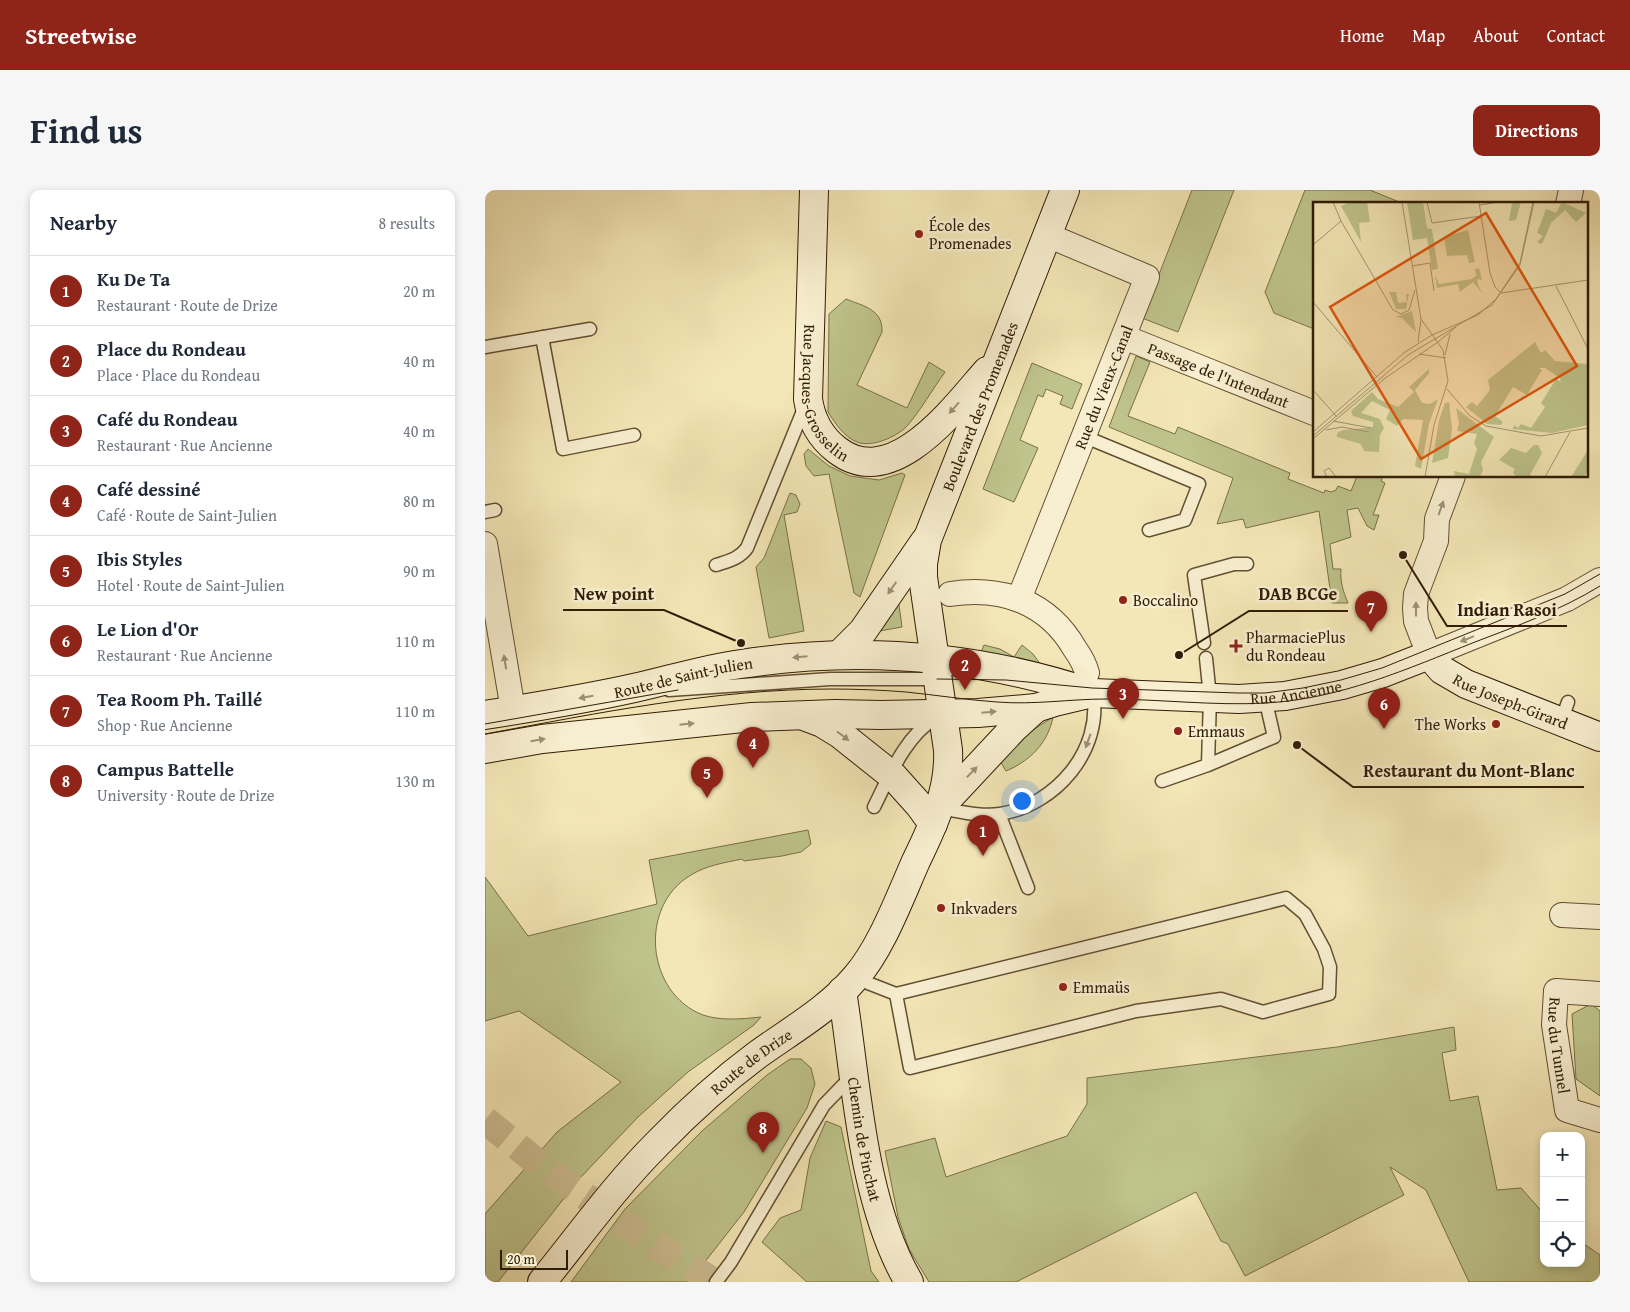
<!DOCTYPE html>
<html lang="en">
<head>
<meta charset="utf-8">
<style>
  body { margin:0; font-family:"Gentium Book Plus",serif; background:#f6f6f7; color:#1f2937 }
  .controls { position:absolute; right:15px; bottom:15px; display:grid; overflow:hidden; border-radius:10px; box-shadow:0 2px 8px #0003 }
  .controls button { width:45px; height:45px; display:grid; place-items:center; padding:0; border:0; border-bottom:1px solid #e0e1e3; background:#fff; color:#1f2937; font:25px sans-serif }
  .scale { position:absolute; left:15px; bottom:12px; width:68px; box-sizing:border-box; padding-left:5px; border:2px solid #311c05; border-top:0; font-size:14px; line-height:18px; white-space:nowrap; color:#311c05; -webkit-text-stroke:4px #f8efd0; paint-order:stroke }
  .you { position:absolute; left:536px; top:610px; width:18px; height:18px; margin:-12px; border:4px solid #fff; border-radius:50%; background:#1a73e8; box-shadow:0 0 0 8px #1a73e833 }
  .badge { display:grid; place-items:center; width:32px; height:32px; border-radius:50%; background:#8f2418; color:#fff; font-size:16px; font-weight:700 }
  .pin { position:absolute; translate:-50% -41px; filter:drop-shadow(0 1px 2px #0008) }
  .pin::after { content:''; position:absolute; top:26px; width:18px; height:15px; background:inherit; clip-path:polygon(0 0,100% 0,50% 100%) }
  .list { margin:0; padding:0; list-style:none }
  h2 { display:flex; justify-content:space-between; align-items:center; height:65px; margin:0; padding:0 20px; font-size:21px }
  h2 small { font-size:16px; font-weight:400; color:#747a83 }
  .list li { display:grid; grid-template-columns:32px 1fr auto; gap:15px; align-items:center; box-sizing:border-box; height:70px; padding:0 20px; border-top:1px solid #e0e1e3 }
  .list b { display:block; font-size:19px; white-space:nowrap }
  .list p { margin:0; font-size:16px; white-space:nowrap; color:#747a83 }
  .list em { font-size:16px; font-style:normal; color:#747a83 }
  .icon { flex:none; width:28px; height:28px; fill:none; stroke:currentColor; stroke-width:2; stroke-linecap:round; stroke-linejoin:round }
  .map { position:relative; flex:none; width:1115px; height:1092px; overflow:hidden; border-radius:10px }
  header { display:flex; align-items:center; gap:30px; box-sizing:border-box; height:70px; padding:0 25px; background:#8f2418; color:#fff }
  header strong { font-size:24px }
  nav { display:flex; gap:28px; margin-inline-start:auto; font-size:18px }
  .intro { display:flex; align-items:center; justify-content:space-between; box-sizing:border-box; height:120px; padding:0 30px }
  h1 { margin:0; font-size:35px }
  .button { padding:12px 22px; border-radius:10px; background:#8f2418; color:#fff; font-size:18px; font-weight:700 }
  main { display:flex; gap:30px; padding:0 30px }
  aside { flex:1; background:#fff; border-radius:10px; box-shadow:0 2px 8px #0003 }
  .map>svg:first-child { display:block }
  .green { fill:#bfc48c; stroke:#787048 }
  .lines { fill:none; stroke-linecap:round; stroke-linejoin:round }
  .primary-tunnel { stroke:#cdbe93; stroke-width:28; stroke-dasharray:28 14; stroke-linecap:butt }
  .lane-casing { stroke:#624f32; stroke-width:15 }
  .street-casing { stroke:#624f32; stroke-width:26 }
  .secondary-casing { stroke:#311c05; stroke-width:30 }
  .lane { stroke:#f8efd0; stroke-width:12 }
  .street { stroke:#f8efd0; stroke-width:24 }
  .secondary { stroke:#f8efd0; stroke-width:28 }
  .tram { stroke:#311c05; stroke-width:1 }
  .oneway { fill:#9e9075 }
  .poi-dot { fill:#8f2418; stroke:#f8efd0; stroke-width:2 }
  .labels { text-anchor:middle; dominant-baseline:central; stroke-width:5; stroke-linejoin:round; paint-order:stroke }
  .poi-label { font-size:16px; fill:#311c05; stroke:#f8efd0; text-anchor:start }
  .street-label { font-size:16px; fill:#311c05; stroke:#f8efd0 }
  .inset-road { fill:none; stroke:#a69670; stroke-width:1 }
  .view { fill:#df560c; fill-opacity:0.15; stroke:#df560c; stroke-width:2.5 }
  .inset-edge { fill:none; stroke:#311c05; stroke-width:2.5 }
  .leader { fill:none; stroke:#311c05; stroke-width:2 }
  .callout-dot { fill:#311c05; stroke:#f8efd0; stroke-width:2 }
  .callout-label { font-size:18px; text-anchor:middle; font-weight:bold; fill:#311c05; stroke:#f8efd0; stroke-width:5; stroke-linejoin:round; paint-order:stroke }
</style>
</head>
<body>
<header>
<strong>Streetwise</strong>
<nav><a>Home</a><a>Map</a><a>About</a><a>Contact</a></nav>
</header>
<div class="intro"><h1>Find us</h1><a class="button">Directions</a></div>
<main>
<aside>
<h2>Nearby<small>8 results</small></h2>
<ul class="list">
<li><span class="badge">1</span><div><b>Ku De Ta</b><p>Restaurant · Route de Drize</p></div><em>20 m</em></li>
<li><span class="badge">2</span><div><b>Place du Rondeau</b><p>Place · Place du Rondeau</p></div><em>40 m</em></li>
<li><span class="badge">3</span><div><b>Café du Rondeau</b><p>Restaurant · Rue Ancienne</p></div><em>40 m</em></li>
<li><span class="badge">4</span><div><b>Café dessiné</b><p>Café · Route de Saint-Julien</p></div><em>80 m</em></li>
<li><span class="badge">5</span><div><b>Ibis Styles</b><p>Hotel · Route de Saint-Julien</p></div><em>90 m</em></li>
<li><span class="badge">6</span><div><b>Le Lion d'Or</b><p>Restaurant · Rue Ancienne</p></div><em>110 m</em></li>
<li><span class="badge">7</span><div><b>Tea Room Ph. Taillé</b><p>Shop · Rue Ancienne</p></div><em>110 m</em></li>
<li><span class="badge">8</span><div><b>Campus Battelle</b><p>University · Route de Drize</p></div><em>130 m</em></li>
</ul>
</aside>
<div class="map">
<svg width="1115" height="1092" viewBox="0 0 1115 1092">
  <rect width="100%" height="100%" fill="#f4e7b7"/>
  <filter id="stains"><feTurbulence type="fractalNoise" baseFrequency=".004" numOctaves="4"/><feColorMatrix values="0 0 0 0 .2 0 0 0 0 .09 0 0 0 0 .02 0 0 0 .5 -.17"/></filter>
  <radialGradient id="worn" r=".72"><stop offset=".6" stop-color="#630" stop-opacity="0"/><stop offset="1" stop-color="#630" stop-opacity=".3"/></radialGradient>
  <path class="green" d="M707,0H749L693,142L657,128Z
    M820,0H885L919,14H829V139L789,123L780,102Z
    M361,109C378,116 398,119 397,142L372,195L422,218L444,172L460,182C447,200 436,220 422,236C412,247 386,258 372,252C359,247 350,233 343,222L344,124Z
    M651,166L665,172L643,226L690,244L693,237L805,283L803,289L839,303L840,300L846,302L851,300L853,296L866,301L872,286H898L896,291L900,293L888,325H894L889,340L882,336L873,318L862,320L866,347L845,354L848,379H856C855,392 858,401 863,413H847L834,321L761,338L758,329L732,334L748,288L624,237Z
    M547,173L597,194L587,219L575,214L578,206L561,199L558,207L553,205L535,250L553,258L529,312L498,299Z
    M323,259L344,276L365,286L394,290L417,283L420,285L375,407L369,403L344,284L329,286L321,276L319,264Z
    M305,303L311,305L315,314L312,322L299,325L319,441L284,448L271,377L279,368Z
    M412,400L417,437L389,442Z
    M499,455L515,459L529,467L537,455L548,464L559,479L520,470L496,462Z
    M568,527C563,553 545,571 521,581L513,568L540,545Z
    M323,640L326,654L316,662L297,666L259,671L257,669C239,673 222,675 206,685C153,716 161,803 218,825C236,831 257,829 276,827L269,835L203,882L153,927L95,988L13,1092H0V1024L72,942L136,892L34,821L0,831V687L43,746L172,714L164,670Z
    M1106,814L1115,821V906L1091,889L1087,824Z
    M969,837L971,860L957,863L965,911L993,906L1012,1000L1036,998L1059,1024V1073H1096V1052L1115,1065V1092H984L941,1000L905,977L919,1005L760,1086L743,1054L736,1051L711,1002L531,1092H444L424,1059L413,1027L400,961L450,948L461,987L582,946L602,914V888L852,857Z
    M305,869H316L326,878L330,894L322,918L259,1022L204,1092H86L140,1019L217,941L282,885Z
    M341,931L356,937L386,1081L394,1092H322L277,1052L295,1028L316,1020L325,968Z"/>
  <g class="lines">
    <path class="primary-tunnel" d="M0,930L59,978L167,1052L229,1092"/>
    <defs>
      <path id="lane" d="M57,147L78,259L149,245
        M0,157L105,139
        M598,246L714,294L700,330L664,340
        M0,322L10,320
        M231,375C243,371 254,369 262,358L320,216
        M719,453L709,385L749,374H762
        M721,468L725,507L723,575L789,547L780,508
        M184,500L345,489H452
        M1076,532L1083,512
        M677,591L723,575
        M389,617C405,585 419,548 451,527
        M454,618C474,621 495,627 515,624C571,615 618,560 608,503
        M514,624L543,698
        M370,788L411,804L425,878L651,821L736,809L778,822L844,804L845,777L839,759L820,724L801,708L411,804
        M231,1092L246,1072L339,915L368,885"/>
      <g id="street">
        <path d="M1083,14L1086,0"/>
        <path id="s1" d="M639,147L829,223"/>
        <path d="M968,286L952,329L951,351L931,404L930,418L931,431L944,465L1082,409L1115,390"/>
        <path d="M0,354L28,520"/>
        <path d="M465,404C517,396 563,412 590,459C595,466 600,475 602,483"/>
        <path id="s2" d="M534,409L662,87L562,45"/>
        <path d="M1077,725L1115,727"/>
        <path id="s3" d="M1115,804L1071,801L1069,835L1082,920L1115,930"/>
      </g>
      <g id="secondary">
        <path id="s4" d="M329,0L323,209C326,230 335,247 352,260C408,303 470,217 502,181"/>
        <path d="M355,464L378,441L440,351"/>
        <path id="s5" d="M0,525C50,517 100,509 149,498C185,490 219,479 256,474C374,456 492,465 606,503"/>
        <path d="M321,527L337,533L355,544L409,587L435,616L448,634"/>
        <path id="s6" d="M0,559L57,549L267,527L350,524L396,525L493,523L551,518L570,512L608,503L754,509L800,506L857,495L898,483L944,465L957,480L981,494L1115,547"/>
        <path d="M457,615L528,539L551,518"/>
        <path id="s7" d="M357,801C372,894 376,1010 424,1092"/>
        <path id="s8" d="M57,1092C95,1045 130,996 173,953C204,921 237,891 272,865C305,841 343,820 370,788C396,759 415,707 431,671C448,636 465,600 463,560L438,387V374L442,350L580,0"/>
      </g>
    </defs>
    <use href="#lane" class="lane-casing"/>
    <use href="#street" class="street-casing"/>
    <use href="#secondary" class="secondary-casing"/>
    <use href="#lane" class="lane"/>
    <use href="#street" class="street"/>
    <use href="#secondary" class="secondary"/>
    <path class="tram" d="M452,489L521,490L607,498L753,503H780L818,498L856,490L897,478L1080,404L1115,384
      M0,534L193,500
      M0,544C114,523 230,499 347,499C371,499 396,500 421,502C451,505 482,510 512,512C549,515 585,509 621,509C674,509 728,516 781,513C855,509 922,479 990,452C1032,436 1076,420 1115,396"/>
  </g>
  <defs><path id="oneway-solid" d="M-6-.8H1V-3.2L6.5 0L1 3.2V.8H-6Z" transform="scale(1.25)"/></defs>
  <g class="oneway">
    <use href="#oneway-solid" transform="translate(469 218) rotate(132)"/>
    <use href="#oneway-solid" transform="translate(956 318) rotate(-70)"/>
    <use href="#oneway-solid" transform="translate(407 398) rotate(125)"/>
    <use href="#oneway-solid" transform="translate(931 419) rotate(-90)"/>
    <use href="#oneway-solid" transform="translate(982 449) rotate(158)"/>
    <use href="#oneway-solid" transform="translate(315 467) rotate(175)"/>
    <use href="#oneway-solid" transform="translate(20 472) rotate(-99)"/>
    <use href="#oneway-solid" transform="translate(101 507) rotate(170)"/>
    <use href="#oneway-solid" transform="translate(504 522) rotate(-5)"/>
    <use href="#oneway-solid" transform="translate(202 534) rotate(-6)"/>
    <use href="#oneway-solid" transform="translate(358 546) rotate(37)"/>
    <use href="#oneway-solid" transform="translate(53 550) rotate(-9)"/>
    <use href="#oneway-solid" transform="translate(603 551) rotate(110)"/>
    <use href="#oneway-solid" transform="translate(487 582) rotate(-46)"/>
  </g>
  <g class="poi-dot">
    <circle cx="434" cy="44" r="5"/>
    <circle cx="638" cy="410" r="5"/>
    <path d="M748.5 448.5h5v5h5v5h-5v5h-5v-5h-5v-5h5z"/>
    <circle cx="1011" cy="534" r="5"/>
    <circle cx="693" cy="541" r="5"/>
    <circle cx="456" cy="718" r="5"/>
    <circle cx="578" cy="797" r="5"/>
  </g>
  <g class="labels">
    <g class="poi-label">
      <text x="444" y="35">École des<tspan x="444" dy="18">Promenades</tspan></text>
      <text x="648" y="410">Boccalino</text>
      <text x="761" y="447">PharmaciePlus<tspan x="761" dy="18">du Rondeau</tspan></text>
      <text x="1001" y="534" text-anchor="end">The Works</text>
      <text x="703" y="541">Emmaus</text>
      <text x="466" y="718">Inkvaders</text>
      <text x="588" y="797">Emmaüs</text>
    </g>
    <g class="street-label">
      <text stroke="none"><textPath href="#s1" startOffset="102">Passage de l'Intendant</textPath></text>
      <text stroke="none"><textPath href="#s4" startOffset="208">Rue Jacques-Grosselin</textPath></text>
      <text stroke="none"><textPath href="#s2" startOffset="228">Rue du Vieux-Canal</textPath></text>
      <text stroke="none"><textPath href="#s8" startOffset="1044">Boulevard des Promenades</textPath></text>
      <text stroke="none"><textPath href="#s5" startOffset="202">Route de Saint-Julien</textPath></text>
      <text stroke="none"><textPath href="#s6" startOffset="816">Rue Ancienne</textPath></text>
      <text stroke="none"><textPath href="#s6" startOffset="1050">Rue Joseph-Girard</textPath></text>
      <text stroke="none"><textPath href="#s3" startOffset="99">Rue du Tunnel</textPath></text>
      <text stroke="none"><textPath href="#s8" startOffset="305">Route de Drize</textPath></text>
      <text stroke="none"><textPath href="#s7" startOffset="150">Chemin de Pinchat</textPath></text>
    </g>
  </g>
  <g transform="translate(828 12)">
    <rect width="275" height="275" fill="#f4e7b7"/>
    <path d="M37,0H54L57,20L46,21L48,40L28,4ZM94,0H110L114,26L119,27L125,67L119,68L114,36L100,38ZM208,0L203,18L196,19L199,1ZM249,0L273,11L263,20L252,8L238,21L230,40L228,42L224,40L230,34L224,31L233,7L243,11ZM155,28L162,60L156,61L154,53L134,54L131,35ZM166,66L169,78L164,77L165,83L170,92L160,80L147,90L145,82L124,86L122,73L126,82L133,81L159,77L163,74L162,67ZM76,90H83L85,101L94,100L93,92H96L93,107H83ZM99,109L103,130L89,116L83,115ZM222,140L228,151L232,148L242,159L275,162V223L239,231L200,227L201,223L205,226L208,222L218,226L232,205L228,201L243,177L248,180L247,176L232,166H226L229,168L214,193L200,185L182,214L190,220L188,223L174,222L153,205L159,200L164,204L177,188L175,178ZM116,167V171L102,188L109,201L117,202L125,197L116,222L108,267L102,264L110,218L90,217L84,224L73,217L77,208L59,199L48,211L67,217L71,226L67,233L66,250L51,249L48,242L24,235V231L30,228L60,225V220L40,214L38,209L59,190L65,197L85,205L101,190L96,185ZM136,200L139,226L135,256L119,261L126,218L132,201ZM143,206L181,235L168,260L170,268L167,275H142L141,269L156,272L164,247L161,241L164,232L144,229L146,221ZM221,243H225L229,251L217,273L220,275H204L200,271L202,267L186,258L198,246L213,251ZM275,248V269L271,275H258Z" fill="#bfc48c"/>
    <path class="inset-road" d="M89,0L108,117L130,148L135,179L121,223L112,275M114,0L119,21L168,14M166,0L177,71L182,85L188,91M167,3L186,0M28,19L80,108L88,112L96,108L102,88M0,43L28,19L20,0M99,64L117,61L121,89M243,84L275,147M188,91L275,78M0,100L64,175M119,133L165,113L183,97L207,61L220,0M105,140L108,117M125,140L143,125M106,152L133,156M132,153L137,132M134,187L157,214L173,224L228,234L275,226M0,188L24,215M20,219L58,226M13,228L29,225L56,230M0,230L92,150L119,133M0,234L95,153L179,103L207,63L221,0M0,237L71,177L125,140M14,275L11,269L16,266L23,275M232,275L257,230"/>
    <path class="view" d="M173,11L264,164L108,257L17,105Z"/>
    <rect width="275" height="275" class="inset-edge"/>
  </g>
  <path class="leader" d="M256 453L179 420H78M694 465L764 421H863M918 365L962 436H1082M812 555L868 597H1099"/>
  <g class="callout-dot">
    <circle cx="256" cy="453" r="5"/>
    <circle cx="694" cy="465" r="5"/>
    <circle cx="918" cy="365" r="5"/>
    <circle cx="812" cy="555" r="5"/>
  </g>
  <g class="callout-label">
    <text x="129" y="410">New point</text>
    <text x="813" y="410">DAB BCGe</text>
    <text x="1022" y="426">Indian Rasoi</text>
    <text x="984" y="587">Restaurant du Mont-Blanc</text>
  </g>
  <rect width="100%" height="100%" filter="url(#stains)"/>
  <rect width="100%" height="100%" fill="url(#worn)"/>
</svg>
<div class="controls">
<button>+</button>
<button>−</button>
<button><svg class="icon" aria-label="locate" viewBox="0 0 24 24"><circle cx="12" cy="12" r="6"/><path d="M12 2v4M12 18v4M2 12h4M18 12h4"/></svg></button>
</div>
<div class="scale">20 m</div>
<div class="you"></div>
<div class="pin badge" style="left:498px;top:666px">1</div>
<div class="pin badge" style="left:480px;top:500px">2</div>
<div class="pin badge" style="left:638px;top:529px">3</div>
<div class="pin badge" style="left:268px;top:578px">4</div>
<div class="pin badge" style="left:222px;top:608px">5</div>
<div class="pin badge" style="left:899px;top:539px">6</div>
<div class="pin badge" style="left:886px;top:442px">7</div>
<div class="pin badge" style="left:278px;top:963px">8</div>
</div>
</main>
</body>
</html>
